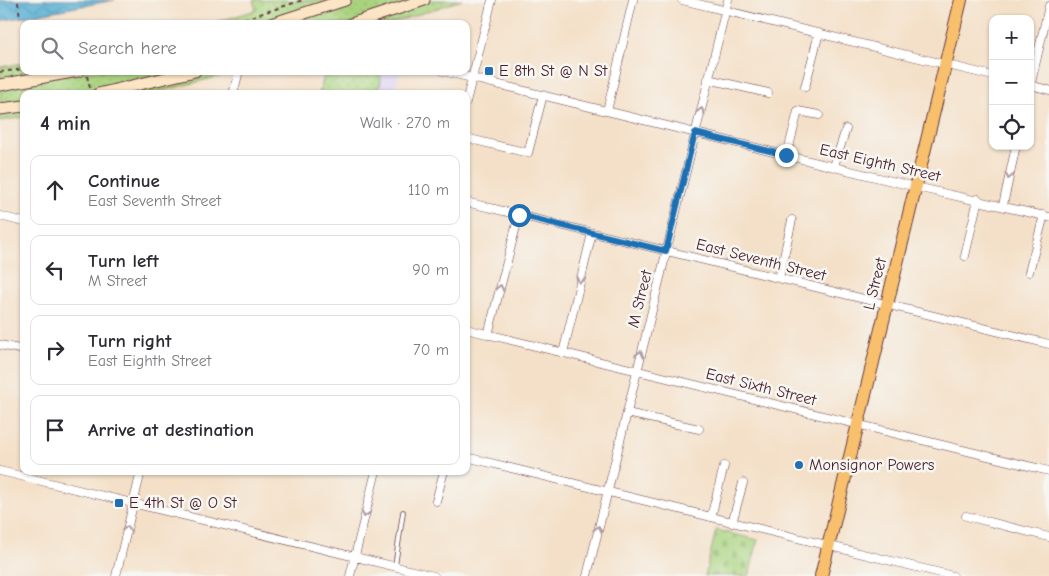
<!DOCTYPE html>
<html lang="en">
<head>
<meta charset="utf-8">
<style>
  body { margin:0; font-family:"Comic Neue",sans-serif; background:#f2f2f3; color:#2b2b33 }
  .controls { position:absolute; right:15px; top:15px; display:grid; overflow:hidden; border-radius:10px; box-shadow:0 1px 4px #0004 }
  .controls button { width:45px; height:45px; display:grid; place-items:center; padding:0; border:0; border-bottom:1px solid #e1e1e2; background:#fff; color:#2b2b33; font:25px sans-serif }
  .stop { position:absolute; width:15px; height:15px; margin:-11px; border:4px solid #1f6fb2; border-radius:50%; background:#fff }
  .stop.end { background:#1f6fb2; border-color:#fff; box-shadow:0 1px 5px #0008 }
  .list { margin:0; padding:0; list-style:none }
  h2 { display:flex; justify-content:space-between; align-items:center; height:65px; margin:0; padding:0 20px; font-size:21px }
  h2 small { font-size:16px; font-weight:400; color:#7c7c81 }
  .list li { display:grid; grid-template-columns:32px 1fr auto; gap:15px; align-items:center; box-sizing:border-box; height:70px; margin:0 10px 10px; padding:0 10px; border:1px solid #e1e1e2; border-radius:10px }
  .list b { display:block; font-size:19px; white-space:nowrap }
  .list p { margin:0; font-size:16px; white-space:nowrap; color:#7c7c81 }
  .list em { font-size:16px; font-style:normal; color:#7c7c81 }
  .icon { flex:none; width:28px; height:28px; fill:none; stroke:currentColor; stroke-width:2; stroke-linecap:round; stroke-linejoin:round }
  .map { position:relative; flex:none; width:1049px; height:576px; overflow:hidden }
  .search { position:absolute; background:#fff; box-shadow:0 1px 4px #0004; left:20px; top:20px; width:450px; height:55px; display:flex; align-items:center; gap:12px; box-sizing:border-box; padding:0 18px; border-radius:10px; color:#7c7c81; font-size:19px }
  .panel { position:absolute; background:#fff; box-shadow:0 1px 4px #0004; left:20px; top:90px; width:450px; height:385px; border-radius:10px }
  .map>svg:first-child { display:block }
  .built { fill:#e1d4f4 }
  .cemetery { fill:url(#cemetery-stones); stroke:#7a7954 }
  .park { fill:url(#park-dots); stroke:#7a7954 }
  .water { fill:url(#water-waves); stroke:#516880 }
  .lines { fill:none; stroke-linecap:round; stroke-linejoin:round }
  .lane-casing { stroke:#643c43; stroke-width:5.5 }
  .street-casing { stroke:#643c43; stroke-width:9 }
  .secondary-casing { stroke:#643c43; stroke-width:13 }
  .primary-casing { stroke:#643c43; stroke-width:14 }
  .path { stroke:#643c43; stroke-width:2; stroke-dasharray:4 4; stroke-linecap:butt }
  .lane { stroke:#fff; stroke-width:4 }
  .street { stroke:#fff; stroke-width:8 }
  .secondary { stroke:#fce5c4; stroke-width:11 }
  .primary { stroke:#f8bf6c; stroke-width:12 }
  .oneway { stroke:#ae9aa0 }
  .route { stroke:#1f6fb2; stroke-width:6 }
  .poi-dot { fill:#1f6fb2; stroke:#f6f6f2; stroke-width:2 }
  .labels { text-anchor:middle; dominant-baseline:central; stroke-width:5; stroke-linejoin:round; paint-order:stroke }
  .poi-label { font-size:16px; fill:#4a1f2b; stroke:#f6f6f2; text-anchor:start }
  .street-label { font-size:16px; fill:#4a1f2b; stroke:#f6f6f2 }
</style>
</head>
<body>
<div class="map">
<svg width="1049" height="576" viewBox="0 0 1049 576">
  <defs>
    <pattern id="cemetery-stones" width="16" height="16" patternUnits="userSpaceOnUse" patternTransform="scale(1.25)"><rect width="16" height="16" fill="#a9d37e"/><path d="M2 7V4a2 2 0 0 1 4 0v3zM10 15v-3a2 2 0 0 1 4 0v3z" fill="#93b56d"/></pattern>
    <pattern id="park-dots" width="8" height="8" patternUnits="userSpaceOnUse" patternTransform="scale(1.25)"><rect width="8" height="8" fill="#a9d37e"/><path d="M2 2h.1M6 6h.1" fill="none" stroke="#93b56d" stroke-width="1.8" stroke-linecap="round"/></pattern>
    <pattern id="water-waves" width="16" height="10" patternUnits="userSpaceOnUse" patternTransform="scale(1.25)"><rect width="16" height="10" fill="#58b1d5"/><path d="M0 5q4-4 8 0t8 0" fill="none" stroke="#4b8fad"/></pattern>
  </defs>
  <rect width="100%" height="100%" fill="#f6f6f2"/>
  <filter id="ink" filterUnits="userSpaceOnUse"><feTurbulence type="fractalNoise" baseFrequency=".02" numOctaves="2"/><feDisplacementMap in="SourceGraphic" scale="10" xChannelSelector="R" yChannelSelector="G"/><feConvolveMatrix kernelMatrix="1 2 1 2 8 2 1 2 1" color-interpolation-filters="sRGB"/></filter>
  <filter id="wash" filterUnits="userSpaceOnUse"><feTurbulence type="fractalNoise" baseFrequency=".0096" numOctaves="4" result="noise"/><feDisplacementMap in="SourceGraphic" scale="20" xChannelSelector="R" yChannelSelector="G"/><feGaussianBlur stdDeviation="1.12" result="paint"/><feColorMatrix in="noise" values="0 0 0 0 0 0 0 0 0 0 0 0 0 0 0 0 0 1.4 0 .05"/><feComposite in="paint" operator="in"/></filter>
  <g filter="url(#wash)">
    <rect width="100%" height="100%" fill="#f4e0c8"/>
    <path class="built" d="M324,71H398L399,72L394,94H318Z"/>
    <path class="cemetery" d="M716,530L758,540L749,576H705Z"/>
    <path class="park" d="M253,0H462L389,24H210L256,10Z
      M24,63V71H239L151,94H24V117L0,121V67Z
      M331,71H380L381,80L378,94H319L325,73L328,75Z"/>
    <path class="water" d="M0,0H115L0,21Z"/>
  </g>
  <g filter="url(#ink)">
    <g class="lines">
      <defs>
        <path id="lane" d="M395,566L403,512"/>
        <path id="street" d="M682,0L993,76
          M443,71L916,187L1049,217
          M708,79L768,93
          M1030,85L1049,90
          M805,87L819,33
          M1030,87L1049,6
          M233,94L239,71
          M466,102L492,0
          M607,111L633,0
          M466,138L528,153L543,95
          M787,155L798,111L819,115
          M834,166L846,129
          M466,202L1049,344
          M1003,205L1016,146
          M0,216L24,222
          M965,256L978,199
          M1029,272L1044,215
          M779,278L792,220
          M466,329L1049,471
          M488,335L519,215
          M0,345L24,350
          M563,353L592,233
          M627,413L699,429
          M466,457L953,576
          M0,471L434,576
          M436,501L444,471
          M966,516L1049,537
          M711,517L724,466
          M732,523L743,483
          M116,576L141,471
          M350,576L376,471
          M587,576L728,0"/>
        <path id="secondary" d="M271,24L345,0
          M351,24L424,0
          M0,85L78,71
          M98,94L195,71
          M0,109L24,106"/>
        <path id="primary" d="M821,576L961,0"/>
      </defs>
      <use href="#lane" class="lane-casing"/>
      <use href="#street" class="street-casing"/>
      <use href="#secondary" class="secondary-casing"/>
      <use href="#primary" class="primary-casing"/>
      <path class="path" d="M18,2L20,18
        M229,24L303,0
        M0,72L24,69
        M87,76L90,88"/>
      <use href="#lane" class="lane"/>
      <use href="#street" class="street"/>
      <use href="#secondary" class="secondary"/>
      <use href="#primary" class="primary"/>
    </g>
    <defs><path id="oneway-chevron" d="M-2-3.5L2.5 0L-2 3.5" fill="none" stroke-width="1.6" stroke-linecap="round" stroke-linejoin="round" transform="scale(1.25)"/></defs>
    <g class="oneway">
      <use href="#oneway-chevron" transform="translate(701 111) rotate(-76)"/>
      <use href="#oneway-chevron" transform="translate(1009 176) rotate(103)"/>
      <use href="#oneway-chevron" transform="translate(580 280) rotate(104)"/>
      <use href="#oneway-chevron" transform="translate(500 288) rotate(-76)"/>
      <use href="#oneway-chevron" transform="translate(640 354) rotate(-76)"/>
      <use href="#oneway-chevron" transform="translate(365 514) rotate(104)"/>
      <use href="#oneway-chevron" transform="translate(127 529) rotate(-76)"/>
      <use href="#oneway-chevron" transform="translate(598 529) rotate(-77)"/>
    </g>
  </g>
  <g class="lines" filter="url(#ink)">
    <path class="route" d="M519,215L666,251L695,133L786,155"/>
  </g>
  <g class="poi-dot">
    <rect x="484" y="66" width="10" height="10" rx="2.5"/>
    <circle cx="799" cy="465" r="5"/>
    <rect x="114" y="498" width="10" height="10" rx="2.5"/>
  </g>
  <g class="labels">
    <g class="poi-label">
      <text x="499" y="71">E 8th St @ N St</text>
      <text x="809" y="465">Monsignor Powers</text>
      <text x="129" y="503">E 4th St @ O St</text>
    </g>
    <g class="street-label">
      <text transform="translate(880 163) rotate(13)">East Eighth Street</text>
      <text transform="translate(761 260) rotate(14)">East Seventh Street</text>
      <text transform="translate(875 284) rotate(-76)">L Street</text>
      <text transform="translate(640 299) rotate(-76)">M Street</text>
      <text transform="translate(761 387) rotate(14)">East Sixth Street</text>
    </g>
  </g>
</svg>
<div class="controls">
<button>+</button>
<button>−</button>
<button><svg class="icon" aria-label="locate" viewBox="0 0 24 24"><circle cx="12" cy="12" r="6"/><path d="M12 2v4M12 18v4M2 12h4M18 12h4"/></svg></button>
</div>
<div class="stop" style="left:519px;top:215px"></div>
<div class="stop end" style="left:786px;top:155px"></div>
<div class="search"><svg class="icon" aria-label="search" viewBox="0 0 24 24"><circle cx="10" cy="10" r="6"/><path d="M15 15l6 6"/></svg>Search here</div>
<section class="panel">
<h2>4 min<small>Walk · 270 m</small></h2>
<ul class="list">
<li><svg class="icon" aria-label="ahead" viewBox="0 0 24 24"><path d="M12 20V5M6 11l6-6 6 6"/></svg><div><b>Continue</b><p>East Seventh Street</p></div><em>110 m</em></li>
<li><svg class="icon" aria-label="left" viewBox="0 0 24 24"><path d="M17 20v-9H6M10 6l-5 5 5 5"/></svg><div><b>Turn left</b><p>M Street</p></div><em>90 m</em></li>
<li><svg class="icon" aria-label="right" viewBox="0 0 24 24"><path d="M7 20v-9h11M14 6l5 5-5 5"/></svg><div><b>Turn right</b><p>East Eighth Street</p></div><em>70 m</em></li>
<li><svg class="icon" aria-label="arrive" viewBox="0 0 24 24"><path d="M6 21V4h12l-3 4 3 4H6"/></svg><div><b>Arrive at destination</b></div></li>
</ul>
</section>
</div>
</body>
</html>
